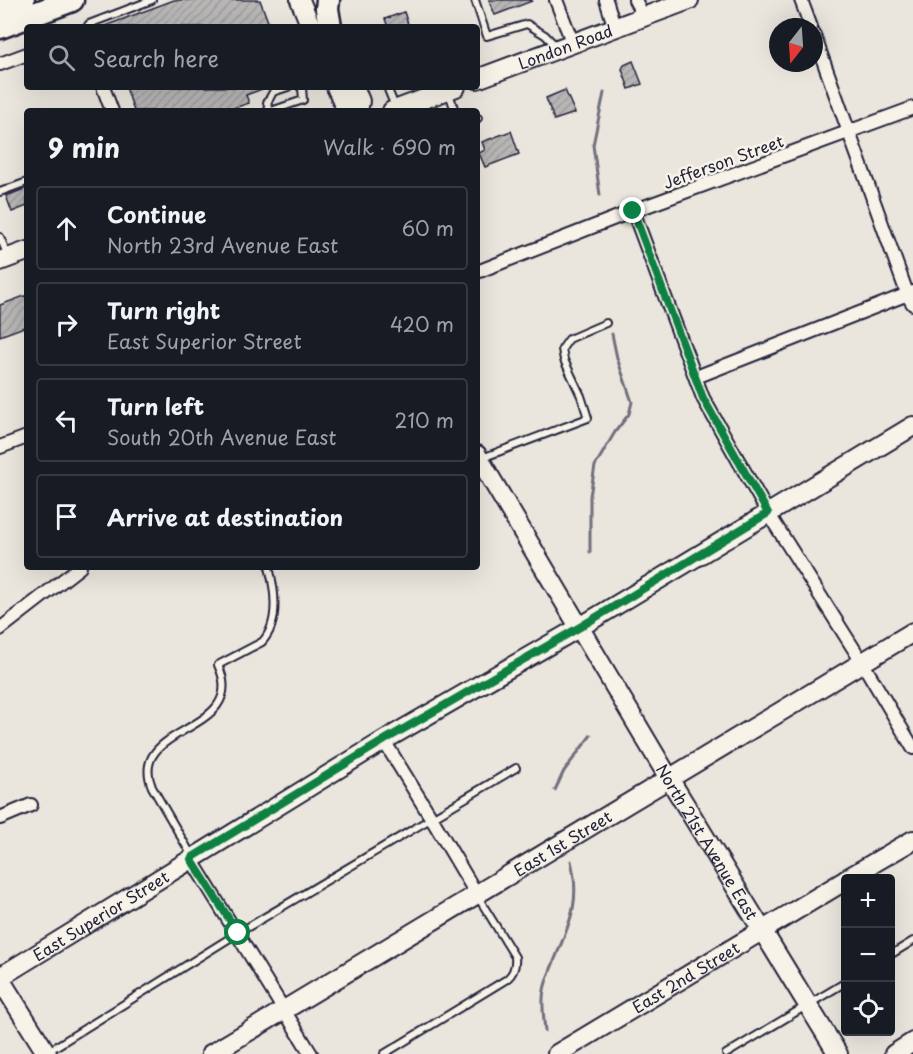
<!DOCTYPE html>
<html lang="en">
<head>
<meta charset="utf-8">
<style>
  body { margin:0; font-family:"Playpen Sans",sans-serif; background:#242831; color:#f1f3f6 }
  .controls { position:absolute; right:18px; bottom:18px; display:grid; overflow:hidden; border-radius:6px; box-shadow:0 6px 24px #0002 }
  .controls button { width:54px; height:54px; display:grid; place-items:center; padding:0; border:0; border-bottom:2px solid #363941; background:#171b24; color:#f1f3f6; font:30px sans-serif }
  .compass { position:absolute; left:769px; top:18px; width:54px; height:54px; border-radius:50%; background:#171b24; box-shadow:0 6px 24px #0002; rotate:197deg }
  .stop { position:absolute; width:18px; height:18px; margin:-14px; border:4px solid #0b8043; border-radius:50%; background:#fff }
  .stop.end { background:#0b8043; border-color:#fff; box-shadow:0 2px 6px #0008 }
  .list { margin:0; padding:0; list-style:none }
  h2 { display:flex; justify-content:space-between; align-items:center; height:78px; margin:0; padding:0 24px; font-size:26px }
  h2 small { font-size:20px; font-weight:400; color:#9ea1a6 }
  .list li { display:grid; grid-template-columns:39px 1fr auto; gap:18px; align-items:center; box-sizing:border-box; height:84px; margin:0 12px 12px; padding:0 12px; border:2px solid #363941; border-radius:6px }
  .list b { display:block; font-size:22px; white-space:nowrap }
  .list p { margin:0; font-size:20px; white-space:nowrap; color:#9ea1a6 }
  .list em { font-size:20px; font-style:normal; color:#9ea1a6 }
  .icon { flex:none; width:33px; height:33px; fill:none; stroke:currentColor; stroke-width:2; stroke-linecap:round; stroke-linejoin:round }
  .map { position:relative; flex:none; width:913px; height:1054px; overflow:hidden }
  .search { position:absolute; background:#171b24; box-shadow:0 6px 24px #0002; left:24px; top:24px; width:456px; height:66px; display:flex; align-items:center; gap:15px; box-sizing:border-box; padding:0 21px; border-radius:6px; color:#9ea1a6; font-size:22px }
  .panel { position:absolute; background:#171b24; box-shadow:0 6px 24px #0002; left:24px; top:108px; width:456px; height:462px; border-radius:6px }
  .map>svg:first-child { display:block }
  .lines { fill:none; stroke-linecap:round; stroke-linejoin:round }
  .stream { stroke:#716f7b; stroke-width:3 }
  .building { fill:url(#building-hatch); stroke:#22223b; stroke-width:1.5 }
  .lane-casing { stroke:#22223b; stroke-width:10 }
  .street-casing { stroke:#22223b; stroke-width:16 }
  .secondary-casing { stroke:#22223b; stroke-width:22 }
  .highway-casing { stroke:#22223b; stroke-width:27 }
  .lane { stroke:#f7f3e8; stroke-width:6 }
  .street { stroke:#f7f3e8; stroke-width:12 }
  .secondary { stroke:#f7f3e8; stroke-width:18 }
  .highway { stroke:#f7f3e8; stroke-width:22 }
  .route { stroke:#0b8043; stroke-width:8 }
  .labels { text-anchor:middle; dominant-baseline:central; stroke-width:5; stroke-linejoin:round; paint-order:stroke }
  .street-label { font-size:16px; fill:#22223b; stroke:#f7f3e8 }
</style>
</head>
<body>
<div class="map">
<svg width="913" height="1054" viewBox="0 0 913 1054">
  <defs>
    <pattern id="building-hatch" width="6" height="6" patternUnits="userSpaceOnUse" patternTransform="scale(1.5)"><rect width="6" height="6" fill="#b8b6b5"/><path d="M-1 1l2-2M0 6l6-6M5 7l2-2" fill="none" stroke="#9e9c9d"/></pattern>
  </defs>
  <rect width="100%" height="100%" fill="#eae6de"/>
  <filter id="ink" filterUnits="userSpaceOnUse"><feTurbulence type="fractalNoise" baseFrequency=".0167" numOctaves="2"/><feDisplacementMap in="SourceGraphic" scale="12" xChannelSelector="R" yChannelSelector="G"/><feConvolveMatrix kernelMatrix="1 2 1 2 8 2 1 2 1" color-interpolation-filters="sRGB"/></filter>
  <g filter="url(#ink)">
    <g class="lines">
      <path class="stream" d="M600,195L593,145L604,93
        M590,552V496L595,466L615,432L629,414L632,402L617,358L612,334
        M555,790L564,771L591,735
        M545,1031C544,1018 541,1004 544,990C546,979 551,969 555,959C570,922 581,902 571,861"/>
    </g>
    <path class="building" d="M174,0H260L270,27H102Z
      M489,0H532V1L495,15Z
      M404,12L409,27H388L385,19Z
      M633,61L642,84L629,89L622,69L624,65Z
      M126,87H265V88L246,95L249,103L225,111H134Z
      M565,90L575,113L554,120L546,98Z
      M511,131L519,154L485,167L479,153L485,150L482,142Z
      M27,188V206L12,212L6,196Z
      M27,295V326L0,336V305Z"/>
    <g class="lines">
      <defs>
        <path id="lane" d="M475,0L487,36L527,24L545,35L556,46
          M87,27L89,24L152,0
          M387,87L396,109
          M449,93L455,111
          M270,111L267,103L273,92L288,87
          M271,111L303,100L302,88L300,87
          M477,119L478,118
          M0,192L27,182
          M0,237L8,256
          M482,458L588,418L581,396L564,360L562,349L569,339L606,323
          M192,856L152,787C126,724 251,734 218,665L262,642C280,623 275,590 269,567
          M890,955L913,941
          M47,1052L238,933L516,768
          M384,1054L507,979C514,973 516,966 515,957L478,897
          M726,1054L846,982"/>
        <path id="street" d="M556,0L573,44
          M606,0L615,28
          M635,0L644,17
          M801,0L811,27
          M814,35L908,296L913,304
          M0,64L27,54
          M103,87L112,111
          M633,211L703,398L768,513L862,662L913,748
          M477,272L633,211L913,108
          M696,377L913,292
          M0,447L27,437
          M0,629L80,567
          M384,741L432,819L477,895
          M0,818L31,805
          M191,859L311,1054"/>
        <g id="secondary">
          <path d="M300,0L311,27"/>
          <path id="s1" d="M477,79L689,0"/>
          <path d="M336,87L347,111"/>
          <path d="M354,87L360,101L358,111"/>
          <path d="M392,111L456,87"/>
          <path d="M0,261L27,251"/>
          <path id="s2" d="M477,455L670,780L838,1054"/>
          <path d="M848,878L913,840"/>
          <path id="s3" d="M0,977L388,738L580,627L913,426"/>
          <path d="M0,979L47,1054"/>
          <path id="s4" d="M211,1054L913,632"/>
          <path id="s5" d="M557,1054L846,880"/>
          <path d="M894,1054L913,1042"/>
        </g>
        <path id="highway" d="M328,0L327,9L330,27
          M0,9L23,0
          M0,27L72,0"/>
      </defs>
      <use href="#lane" class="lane-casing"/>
      <use href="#street" class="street-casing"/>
      <use href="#secondary" class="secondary-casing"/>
      <use href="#highway" class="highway-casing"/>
      <use href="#lane" class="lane"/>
      <use href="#street" class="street"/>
      <use href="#secondary" class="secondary"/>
      <use href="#highway" class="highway"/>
    </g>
  </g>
  <g class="lines" filter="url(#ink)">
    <path class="route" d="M238,933L191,859L193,857L388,738L580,627L768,513L703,398L633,211"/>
  </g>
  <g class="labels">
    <g class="street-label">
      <text stroke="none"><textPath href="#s1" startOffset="94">London Road</textPath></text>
      <text transform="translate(723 161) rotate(-20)">Jefferson Street</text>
      <text stroke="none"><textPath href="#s2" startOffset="450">North 21st Avenue East</textPath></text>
      <text stroke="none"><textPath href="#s4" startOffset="410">East 1st Street</textPath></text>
      <text stroke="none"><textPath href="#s3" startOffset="118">East Superior Street</textPath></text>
      <text stroke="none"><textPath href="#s5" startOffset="150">East 2nd Street</textPath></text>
    </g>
  </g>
</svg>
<div class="controls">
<button>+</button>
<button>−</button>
<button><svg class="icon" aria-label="locate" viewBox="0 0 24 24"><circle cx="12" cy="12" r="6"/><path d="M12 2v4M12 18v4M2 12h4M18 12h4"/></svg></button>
</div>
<svg class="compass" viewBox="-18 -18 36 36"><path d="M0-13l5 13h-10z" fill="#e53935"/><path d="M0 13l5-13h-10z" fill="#9ea1a6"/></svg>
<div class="stop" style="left:238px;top:933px"></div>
<div class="stop end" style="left:633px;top:211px"></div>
<div class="search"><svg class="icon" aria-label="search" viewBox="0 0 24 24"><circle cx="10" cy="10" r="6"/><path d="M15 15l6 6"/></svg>Search here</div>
<section class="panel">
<h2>9 min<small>Walk · 690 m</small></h2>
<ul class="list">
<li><svg class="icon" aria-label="ahead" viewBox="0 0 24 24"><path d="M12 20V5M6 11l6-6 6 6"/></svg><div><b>Continue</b><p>North 23rd Avenue East</p></div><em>60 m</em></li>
<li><svg class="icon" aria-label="right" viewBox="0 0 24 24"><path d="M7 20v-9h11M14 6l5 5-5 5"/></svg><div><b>Turn right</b><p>East Superior Street</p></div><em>420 m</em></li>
<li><svg class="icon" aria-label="left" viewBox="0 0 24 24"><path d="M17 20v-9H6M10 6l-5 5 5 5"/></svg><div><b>Turn left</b><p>South 20th Avenue East</p></div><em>210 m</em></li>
<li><svg class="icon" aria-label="arrive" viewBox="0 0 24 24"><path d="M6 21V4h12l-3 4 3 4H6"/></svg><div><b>Arrive at destination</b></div></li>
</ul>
</section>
</div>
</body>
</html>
